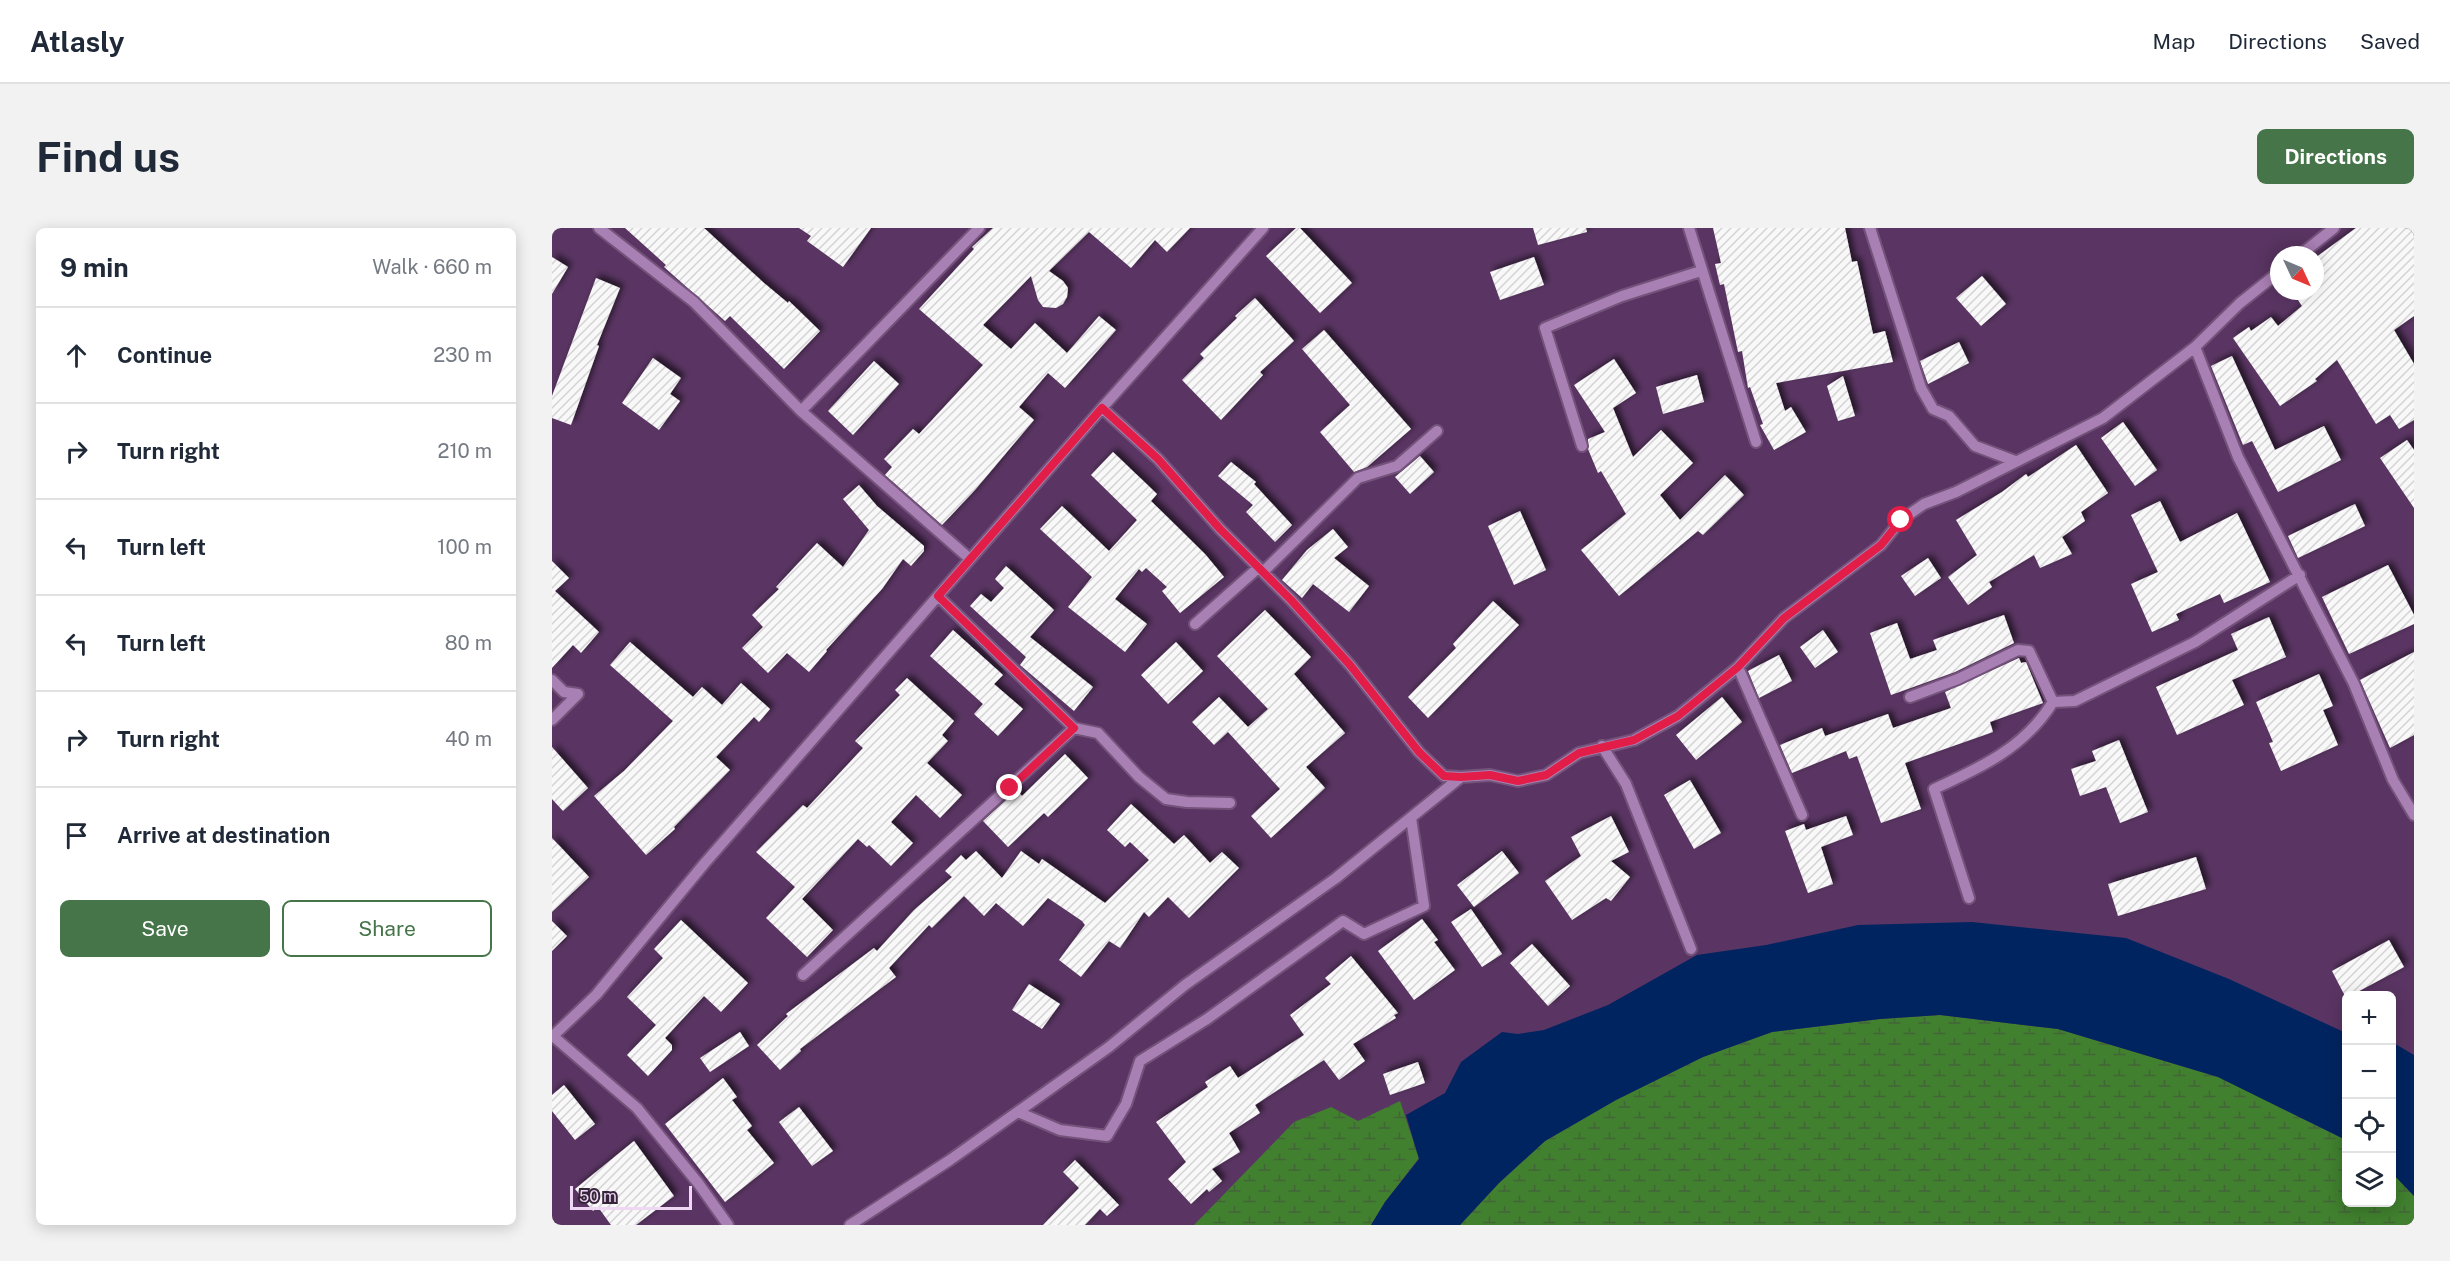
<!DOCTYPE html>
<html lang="en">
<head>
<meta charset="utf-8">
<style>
  body { margin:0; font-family:"Public Sans",sans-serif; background:#f2f2f3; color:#1f2937 }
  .controls { position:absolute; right:18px; bottom:18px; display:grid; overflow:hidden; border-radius:9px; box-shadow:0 3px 15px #0003 }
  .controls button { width:54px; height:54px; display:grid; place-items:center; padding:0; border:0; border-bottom:2px solid #e0e1e3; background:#fff; color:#1f2937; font:30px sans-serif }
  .compass { position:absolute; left:1718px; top:18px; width:54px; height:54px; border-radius:50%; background:#fff; box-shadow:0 3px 15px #0003; rotate:134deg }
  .scale { position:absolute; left:18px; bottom:15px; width:122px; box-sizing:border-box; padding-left:6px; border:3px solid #efd8f4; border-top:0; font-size:16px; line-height:21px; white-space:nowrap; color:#efd8f4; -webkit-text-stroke:4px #36253a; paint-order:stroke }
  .stop { position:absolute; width:18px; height:18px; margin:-14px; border:4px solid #e11d48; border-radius:50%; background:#fff }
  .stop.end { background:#e11d48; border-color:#fff; box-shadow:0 2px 6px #0008 }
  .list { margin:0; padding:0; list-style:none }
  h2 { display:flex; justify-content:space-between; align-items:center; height:78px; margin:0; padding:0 24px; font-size:26px }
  h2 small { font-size:20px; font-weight:400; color:#747a83 }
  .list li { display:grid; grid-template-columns:39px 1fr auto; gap:18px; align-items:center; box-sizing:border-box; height:96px; padding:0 24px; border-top:2px solid #e0e1e3 }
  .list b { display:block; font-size:22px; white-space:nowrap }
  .list em { font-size:20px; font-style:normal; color:#747a83 }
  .actions { display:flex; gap:12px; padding:18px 24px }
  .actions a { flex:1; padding:14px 0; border:2px solid #457548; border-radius:9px; text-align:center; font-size:21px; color:#457548 }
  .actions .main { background:#457548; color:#fff }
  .icon { flex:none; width:33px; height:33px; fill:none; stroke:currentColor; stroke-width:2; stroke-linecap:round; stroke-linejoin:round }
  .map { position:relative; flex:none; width:1862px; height:997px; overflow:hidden; border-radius:9px }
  header { display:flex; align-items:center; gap:36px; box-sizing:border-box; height:84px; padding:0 30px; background:#fff; border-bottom:2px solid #e0e1e3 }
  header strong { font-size:28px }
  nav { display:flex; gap:33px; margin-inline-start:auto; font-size:21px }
  .intro { display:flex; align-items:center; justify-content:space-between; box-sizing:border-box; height:144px; padding:0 36px }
  h1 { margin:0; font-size:42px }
  .button { padding:15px 27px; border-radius:9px; background:#457548; color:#fff; font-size:21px; font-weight:700 }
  main { display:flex; gap:36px; padding:0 36px }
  aside { flex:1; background:#fff; border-radius:9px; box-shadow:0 3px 15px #0003 }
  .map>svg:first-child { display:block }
  .wetland { fill:url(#wetland-marsh) }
  .water { fill:#002460 }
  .building { fill:url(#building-hatch); filter:url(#shadow) }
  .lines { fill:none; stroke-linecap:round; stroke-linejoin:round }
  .minor-casing { stroke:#74537b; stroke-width:14 }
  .minor { stroke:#a980b4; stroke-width:10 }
  .route { stroke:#e11d48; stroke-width:8 }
</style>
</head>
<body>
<header>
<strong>Atlasly</strong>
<nav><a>Map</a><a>Directions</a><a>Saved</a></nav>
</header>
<div class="intro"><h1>Find us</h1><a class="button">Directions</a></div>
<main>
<aside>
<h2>9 min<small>Walk · 660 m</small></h2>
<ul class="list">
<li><svg class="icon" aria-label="ahead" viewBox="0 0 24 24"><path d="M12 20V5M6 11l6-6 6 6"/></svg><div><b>Continue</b></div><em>230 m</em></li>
<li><svg class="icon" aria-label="right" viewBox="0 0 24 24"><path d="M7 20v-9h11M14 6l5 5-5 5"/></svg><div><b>Turn right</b></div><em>210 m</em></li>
<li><svg class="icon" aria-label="left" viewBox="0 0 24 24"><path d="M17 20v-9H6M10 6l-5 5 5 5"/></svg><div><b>Turn left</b></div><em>100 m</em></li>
<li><svg class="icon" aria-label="left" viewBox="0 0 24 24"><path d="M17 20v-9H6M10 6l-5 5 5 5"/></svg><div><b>Turn left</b></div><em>80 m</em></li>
<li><svg class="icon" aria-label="right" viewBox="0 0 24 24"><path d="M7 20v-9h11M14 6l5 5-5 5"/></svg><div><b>Turn right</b></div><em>40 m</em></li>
<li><svg class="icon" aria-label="arrive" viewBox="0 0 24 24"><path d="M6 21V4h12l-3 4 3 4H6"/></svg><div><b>Arrive at destination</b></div></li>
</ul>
<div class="actions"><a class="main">Save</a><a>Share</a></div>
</aside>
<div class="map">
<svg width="1862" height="997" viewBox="0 0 1862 997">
  <defs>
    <pattern id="wetland-marsh" width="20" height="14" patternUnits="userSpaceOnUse" patternTransform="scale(1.5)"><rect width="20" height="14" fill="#40802e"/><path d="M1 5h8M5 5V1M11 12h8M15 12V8" fill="none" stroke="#44643a"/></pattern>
    <pattern id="building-hatch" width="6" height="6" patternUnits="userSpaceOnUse" patternTransform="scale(1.5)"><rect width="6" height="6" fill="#f8f8f8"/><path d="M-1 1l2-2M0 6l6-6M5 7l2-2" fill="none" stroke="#d5d3d5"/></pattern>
    <filter id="shadow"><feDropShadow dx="4" dy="-4" stdDeviation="3" flood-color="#0009"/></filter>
  </defs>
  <rect width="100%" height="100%" fill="#5a3563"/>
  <path class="wetland" d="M1388,787L1506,801L1666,849L1794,912V974H1840V945L1862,968V997H908L947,955L993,913L1064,872L1151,829L1220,804L1328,791Z
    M848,873L867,930L833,974L819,997H642L742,894L779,879L806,893Z"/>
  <path class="water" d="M1420,694L1574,710L1677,751L1794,805V912L1666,849L1506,801L1388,787L1328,791L1220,804L1151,829L1064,872L993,913L947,955L908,997H819L833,974L867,931L854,887L893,865L909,834L950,804L966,806L992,802L1056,777L1145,727L1214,717L1306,697Z
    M1840,814L1862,827V968L1840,945Z"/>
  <path class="building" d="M73,0H152L212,55L236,75L237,73L268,103L232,141L178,88L173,93L112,39L114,37Z
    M247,0H319L291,39L255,13L259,8Z
    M441,0H638L615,24L603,12L579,40L537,4L497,43L511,53L516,60L515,69L511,76L504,80L491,79L486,72L479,48L431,97L459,121L483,95L515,125L547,88L564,102L513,160L496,145L467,179L482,192L423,262L390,297L333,247L340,239L332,231L361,201L367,206L431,137L367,81L422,21L420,19Z
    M744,0H748L800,55L768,85L714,28Z
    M981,0H1034L1035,4L986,17Z
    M1161,0H1293L1300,34L1305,33L1321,106L1333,103L1341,134L1224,155L1233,183L1239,179L1254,204L1222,222L1208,197L1211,196L1198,159L1196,160L1190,123L1186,124L1172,56L1168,57L1163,36L1169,35Z
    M1804,0H1862V88L1842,102L1862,136V192L1847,201L1838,187L1824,196L1785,132L1763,151L1765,153L1728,178L1681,110L1697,99L1699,103L1719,89L1726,98L1750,78L1740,63H1763V30Z
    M0,29L16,39L0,66Z
    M982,29L992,57L948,72L938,44Z
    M1430,48L1454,76L1429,98L1404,70Z
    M44,50L68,60L45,117L47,118L19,197L0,190V168Z
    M703,70L742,113L708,144L711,147L669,192L630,152L652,130L648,126L685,90L683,88Z
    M772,102L859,201L815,239L802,244L768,204L798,177L750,121Z
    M1407,114L1417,135L1376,156L1368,133Z
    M1680,128L1723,222L1772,198L1789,232L1726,264L1700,213L1691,217L1659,138Z
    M101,130L129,150L118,166L128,173L107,202L70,175Z
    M1062,131L1084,165L1061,180L1081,229L1109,202L1141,235L1108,267L1128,292L1173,247L1192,267L1151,307L1146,303L1067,368L1029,322L1074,286L1049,243L1046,245L1036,221V211L1053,204L1022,157Z
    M322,133L347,156L301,207L276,183Z
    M1145,147L1152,174L1111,186L1104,159Z
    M1291,148L1303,188L1286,193L1275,158Z
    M1571,194L1605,242L1583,258L1549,210Z
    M1855,212L1862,222V280L1828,230Z
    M1524,217L1556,265L1529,284L1533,293L1510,309L1520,326L1488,340L1482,327L1437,354L1440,359L1416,377L1396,349L1425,327L1404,292L1450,264L1474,246L1476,249Z
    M561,224L605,266L599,273L653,326L672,349L628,385L610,363L615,359L594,340L590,344L587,341L563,371L595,396L573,424L516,379L540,349L488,301L510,278L557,323L585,292L539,247Z
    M868,228L882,244L858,266L843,249Z
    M679,234L704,254L702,256L740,297L723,314L694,284L701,277L666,248Z
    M307,257L325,278L372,318V323L359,338L351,331L330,361L274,422L275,423L257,444L235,425L216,445L190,420L211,399L200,387L227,361L224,359L265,315L291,339L317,302L291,271Z
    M1608,273L1628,314L1685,285L1718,354L1672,375L1668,366L1624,386L1627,392L1600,404L1579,356L1606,344L1579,287Z
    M1803,276L1813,298L1746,330L1736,308Z
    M968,283L994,342L962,357L936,298Z
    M781,301L796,319L782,330L817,358L797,384L761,356L750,370L730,352L755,322Z
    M1376,330L1389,350L1363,368L1349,348Z
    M0,333L17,350L3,363L47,404L29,425L21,417L0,440Z
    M1836,337L1862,387V396L1797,426L1770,369Z
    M454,338L502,382L478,409L541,459L522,483L468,437L474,429L418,378L429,366L439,374L452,360L443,351Z
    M941,373L967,397L876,490L856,469L904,420L901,416Z
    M713,382L759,429L742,446L793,505L754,539L773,560L719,610L699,588L728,561L676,504L662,517L640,494L667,469L696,499L716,481L665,428Z
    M1452,387L1462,415L1403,444L1339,467L1318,405L1345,395L1358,431L1385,422L1381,412Z
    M1717,389L1734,429L1680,452L1692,477L1625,507L1604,459L1686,422L1679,406Z
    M401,402L451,447L442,456L471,481L446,508L422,486L431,476L378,428Z
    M1271,402L1286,424L1263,440L1248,419Z
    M78,414L141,469L150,459L170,477L189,455L218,481L207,494L202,489L164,529L178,542L122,599L123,601L94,627L42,568L72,543L121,493L58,437Z
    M624,414L651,443L616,476L589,447Z
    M1862,424V507L1838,520L1808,452Z
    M1227,427L1240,453L1207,470L1196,443Z
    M1467,430L1469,435L1474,434L1491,475L1438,494L1441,504L1353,535L1369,581L1329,595L1305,528L1297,531L1294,523L1240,545L1228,517L1270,500L1273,508L1336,486L1341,500L1399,480L1393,464Z
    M1767,446L1781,478L1771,482L1786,517L1729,543L1717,515L1721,514L1704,474Z
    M355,450L402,493L390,507L396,513L375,535L410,567L388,590L364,567L339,594L361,615L339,638L317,617L315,619L306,611L250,671L281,702L255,729L214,690L243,659L204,624L251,577L255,580L311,520L303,513L348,467L343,462Z
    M1170,469L1190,494L1144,532L1124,507Z
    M1567,512L1596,584L1568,595L1554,559L1528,568L1519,541L1544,533L1540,523Z
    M0,519L36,560L11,583L0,571Z
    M513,526L536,550L496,589L492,585L456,619L431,593L465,562L470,568Z
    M1138,552L1169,605L1142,621L1112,567Z
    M579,576L622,616L632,607L658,635L670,624L687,640L637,690L616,669L597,689L592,684L568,720L557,713L529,749L507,732L533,697L530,693L496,670L471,698L444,675L432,688L412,668L380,700L377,697L337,740L344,749L248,821L249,823L228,842L205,817L236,788L234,786L322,720L325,723L362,682L400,649L393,643L409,627L414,632L424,623L450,650L469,623L487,636L490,631L553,675L597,632L578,614L573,619L555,602Z
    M1059,588L1077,624L1059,633L1078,649L1059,673L1054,670L1020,692L993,653L1029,628L1019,609Z
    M1294,588L1301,607L1269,619L1281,656L1256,665L1233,603L1252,596L1254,602Z
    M0,610L37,649L0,684Z
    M950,623L967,645L922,679L905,657Z
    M1644,629L1654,661L1566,688L1556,656Z
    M919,681L950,726L930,739L899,694Z
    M870,691L886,712L882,714L903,742L862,772L826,723Z
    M129,692L196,755L169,784L152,768L113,810L120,817V822L96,848L75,827L104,797L75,769L111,730L102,721Z
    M0,693L15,708L0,723Z
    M1837,712L1852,739L1798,768H1794V770L1780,743Z
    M980,716L1018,758L996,778L958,735Z
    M799,728L846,785L842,787L844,790L801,816L813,833L787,852L772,832L703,877L708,885L677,905L688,924L660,941L670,953L657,964L655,961L639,976L616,951L634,934L604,894L656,859L653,854L678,838L686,850L752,807L738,787L779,756L773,750Z
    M477,756L508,776L490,801L460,782Z
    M188,804L197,818L158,844L148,830Z
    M866,834L873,855L838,867L831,846Z
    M171,850L185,869L180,872L200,898L195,902L222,935L173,974L113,896Z
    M12,857L43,896L23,912L0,883V867Z
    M247,879L281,923L260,938L227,894Z
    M82,913L122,968L84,997H59L46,979L41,983L23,961Z
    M523,932L567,977L555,988L548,981L533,997H491L527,960L511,944Z"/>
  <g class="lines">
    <defs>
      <path id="minor" d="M47,0L142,74L249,183L418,331
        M1137,0L1204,214
        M1318,0L1369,160L1381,181L1397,188L1423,218L1463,233
        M1748,27L1782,0
        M1643,119L1686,229L1802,456L1841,552L1862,587
        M550,180L606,231L668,301L739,372L798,437L867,524L892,548L909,549L938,547L966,553L994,547L1027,525L1082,512L1126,488L1186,439L1232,390L1329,317L1349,292L1372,276L1404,264L1551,190L1643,119L1688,75L1727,44
        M249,183L427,0
        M1030,218L993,100L1070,68L1149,43
        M711,344L806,250L845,238L885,203
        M386,368L522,500L546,505L587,549L614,571L635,574L678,575
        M643,396L706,340
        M1186,439L1250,587
        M0,452L12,464L26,466
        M1358,469L1406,451L1466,422L1477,423L1501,474L1523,473L1643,414L1748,347
        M0,492L26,466
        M1050,518L1074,556L1139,721
        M1417,670L1382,561C1430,539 1472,520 1501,474
        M251,747L522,500
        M0,809L44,767L152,636L550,180L711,0
        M2,809L85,880L146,955L176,997
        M466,884L508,902L555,908L574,876L588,833L655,791L791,693L812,706L872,678L859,590
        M298,997L398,932L557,819L633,757L784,650L909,549"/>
    </defs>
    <use href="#minor" class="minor-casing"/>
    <use href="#minor" class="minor"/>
  </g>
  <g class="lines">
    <path class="route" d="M458,560L522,500L386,368L550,180L606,231L668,301L739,372L798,437L867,524L892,548L909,549L938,547L966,553L994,547L1027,525L1082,512L1126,488L1186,439L1232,390L1329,317L1349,292"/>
  </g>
</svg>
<div class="controls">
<button>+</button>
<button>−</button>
<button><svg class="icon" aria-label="locate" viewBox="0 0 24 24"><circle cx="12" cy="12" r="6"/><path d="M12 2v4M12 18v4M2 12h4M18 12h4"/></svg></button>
<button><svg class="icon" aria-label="layers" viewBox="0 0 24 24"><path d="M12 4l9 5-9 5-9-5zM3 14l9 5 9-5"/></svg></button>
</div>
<svg class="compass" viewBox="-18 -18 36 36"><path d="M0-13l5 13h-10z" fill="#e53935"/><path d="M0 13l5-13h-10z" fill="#747a83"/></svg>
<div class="scale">50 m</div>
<div class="stop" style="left:1349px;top:292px"></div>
<div class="stop end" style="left:458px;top:560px"></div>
</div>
</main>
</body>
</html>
